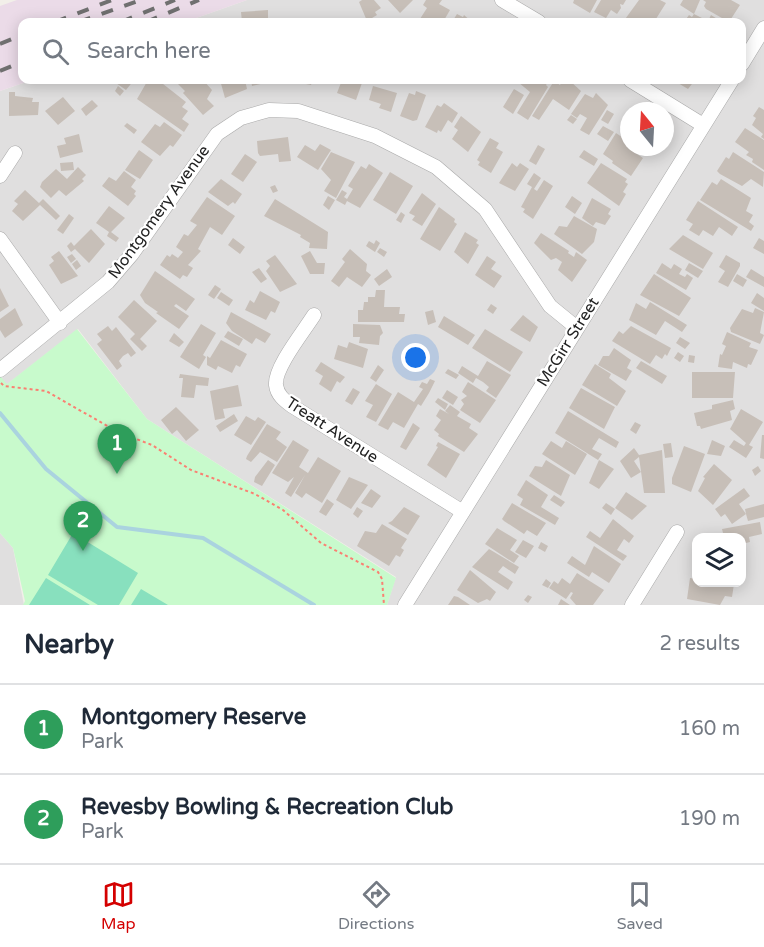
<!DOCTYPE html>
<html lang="en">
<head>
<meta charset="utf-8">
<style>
  body { margin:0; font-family:"Varela Round",sans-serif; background:#f2f2f3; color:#1f2937 }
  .controls { position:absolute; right:18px; bottom:18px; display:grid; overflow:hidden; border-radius:12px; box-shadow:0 3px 15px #0003 }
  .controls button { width:54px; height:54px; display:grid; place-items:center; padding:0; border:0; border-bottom:2px solid #e0e1e3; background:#fff; color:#1f2937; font:30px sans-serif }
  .compass { position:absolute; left:620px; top:102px; width:54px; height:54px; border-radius:50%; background:#fff; box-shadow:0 3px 15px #0003; rotate:342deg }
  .you { position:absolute; left:416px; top:358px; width:21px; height:21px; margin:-15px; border:4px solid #fff; border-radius:50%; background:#1a73e8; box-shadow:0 0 0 9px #1a73e833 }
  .badge { display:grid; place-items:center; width:39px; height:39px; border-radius:50%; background:#d40000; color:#fff; font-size:20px; font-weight:700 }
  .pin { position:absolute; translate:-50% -50px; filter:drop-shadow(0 2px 3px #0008) }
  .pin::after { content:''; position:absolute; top:32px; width:21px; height:18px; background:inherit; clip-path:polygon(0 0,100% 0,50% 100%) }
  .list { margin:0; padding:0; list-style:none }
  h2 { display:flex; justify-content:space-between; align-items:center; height:78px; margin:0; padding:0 24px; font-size:26px }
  h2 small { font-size:20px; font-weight:400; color:#747a83 }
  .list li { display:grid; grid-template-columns:39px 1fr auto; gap:18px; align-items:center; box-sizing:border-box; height:90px; padding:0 24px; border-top:2px solid #e0e1e3 }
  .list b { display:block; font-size:22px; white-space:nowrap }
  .list p { margin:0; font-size:20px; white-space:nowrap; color:#747a83 }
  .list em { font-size:20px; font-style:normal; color:#747a83 }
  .icon { flex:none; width:33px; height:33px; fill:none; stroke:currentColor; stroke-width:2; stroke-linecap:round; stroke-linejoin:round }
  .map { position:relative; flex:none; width:764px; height:605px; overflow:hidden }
  .search { position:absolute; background:#fff; box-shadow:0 3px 15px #0003; left:18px; right:18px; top:18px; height:66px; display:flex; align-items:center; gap:15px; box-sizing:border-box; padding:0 21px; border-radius:12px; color:#747a83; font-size:22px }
  .sheet { height:258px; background:#fff }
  nav { display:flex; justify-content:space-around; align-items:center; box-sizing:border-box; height:84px; border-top:2px solid #e0e1e3; background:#fff; font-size:16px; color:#747a83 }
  nav a { display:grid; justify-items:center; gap:3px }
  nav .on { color:#d40000 }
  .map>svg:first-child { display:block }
  .residential { fill:#e0dfdf; fill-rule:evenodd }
  .industrial { fill:#ebdbe8 }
  .park { fill:#c8facc }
  .pitch { fill:#88e0be }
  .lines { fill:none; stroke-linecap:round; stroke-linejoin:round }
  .stream { stroke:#aad3df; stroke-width:4 }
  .building { fill:#c7bfb8 }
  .minor-casing { stroke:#a9a9a9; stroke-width:15 }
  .path { stroke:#fa8072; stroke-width:2; stroke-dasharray:3 3; stroke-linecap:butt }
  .minor { stroke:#fff; stroke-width:14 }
  .rail { stroke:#707070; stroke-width:4; stroke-dasharray:12 12; stroke-linecap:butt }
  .labels { text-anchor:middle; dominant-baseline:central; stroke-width:4.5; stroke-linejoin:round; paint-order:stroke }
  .street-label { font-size:16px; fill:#222; stroke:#fff }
</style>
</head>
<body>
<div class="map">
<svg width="764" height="605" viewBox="0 0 764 605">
  <rect width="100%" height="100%" fill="#f2efe9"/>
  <path class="residential" d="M247,0H764V605H387L396,577L147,419L78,329L6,385L0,376V91L32,80H742V22H185ZM629,111H665V147H629ZM696,538H742V582H696Z
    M0,533L13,548L24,605H0Z"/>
  <path class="industrial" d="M17,0H247L185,22H22V80H32L0,91V6Z"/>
  <path class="park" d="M77,329L147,419L396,578L387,605H23L25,601L13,548L0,533V376L7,384Z"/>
  <path class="pitch" d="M73,533L138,573L119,605H98L48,575Z
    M46,578L90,605H29Z
    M141,589L168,605H131Z"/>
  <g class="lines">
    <path class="stream" d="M0,413L46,469L117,527L203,538L314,605"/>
  </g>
  <path class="building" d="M362,0H374L381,8L375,12L377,15L367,21L359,2Z
    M388,0H413L400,13Z
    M426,0H442L439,4L450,10L443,22H418L427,8L423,5Z
    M574,0H597L590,13L573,3Z
    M601,0H626L623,5L620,4L621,8L617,14L611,10L606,18L594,12Z
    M639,0H660L666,3L654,22H623Z
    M683,0H700L694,14L680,5Z
    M703,0H731L740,5L729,22L706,9L704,6L706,2Z
    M268,10V22H242L241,12Z
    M457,14L463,17L464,15L472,22H452Z
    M694,14L708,21L711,15L722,22H684L689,15L692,17Z
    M118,80H134L126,90L116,83Z
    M148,80H158L186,102L182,107L188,111L182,119L189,124L184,132L137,99Z
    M183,80H203L212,90L207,99L214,106L203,115L183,93L185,91L178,84Z
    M220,80H245L247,89L225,98Z
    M251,80H264L265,83L252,86Z
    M279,80H293V84H279Z
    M302,80H313L311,85L301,83Z
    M342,80H363L356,100L337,93Z
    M520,80H549L546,85L548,87L528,120L517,113L530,92L518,82Z
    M563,80L569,83L570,81L581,91L569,110L553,99L539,120L532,116L554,81L560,85Z
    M673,80H695L688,89Z
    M118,86L124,91L120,96L115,91Z
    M373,86L397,93L391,112L379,108L381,104L369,100Z
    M514,89L524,95L513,114L503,107Z
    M416,91L426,95L417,120L413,121L400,116L409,93L415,95Z
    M9,92H15V96L33,98L32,102H39L38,115L9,116Z
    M596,93L608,105L589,135L580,130L587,118L580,114L577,118L571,114L585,94L593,98Z
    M63,97L75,111L58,125L45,111Z
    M92,100L98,106L86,116L81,109Z
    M444,103L458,113L452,123L448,120L441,132L438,130L437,133L425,127L437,105L441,107Z
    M759,107L764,110V139L761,137L763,134L752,125L756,118L753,116Z
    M607,110L614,114L608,124L601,120Z
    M571,115L577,119L573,124L567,120Z
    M461,116L481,132L468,152L452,139L458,130L454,127Z
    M164,122L182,135L173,147L170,145L160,156L141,142L155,124L160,127Z
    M127,123L137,130L134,134L124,126Z
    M629,125V138L623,134Z
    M603,126L614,132L608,141L597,134Z
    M745,128L764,140V170L752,162L753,159L746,155L749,152L735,142Z
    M616,133L629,142L628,148L643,158L631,176L612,163L613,161L603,154Z
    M79,134L83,152L60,158L57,146L66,144L64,138Z
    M288,137L291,161L279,162L278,154L260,156L258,153L257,141Z
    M490,138L499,143L496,148L503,152L491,173L478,165L480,162L477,160Z
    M320,144L331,150L318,170L297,157L305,145L315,151Z
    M538,145L545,149L536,165L529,161Z
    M139,150L153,160L140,179L125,170Z
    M584,150L598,159L594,166L579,157Z
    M331,152L355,162L336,198L324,191L331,180L321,169Z
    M733,152L764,172L763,187L751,179L742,186L720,174L717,171L726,157L729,159Z
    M245,154L257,162L243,182L231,174Z
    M73,162L74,170L61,171L60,163Z
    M512,163L517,167L520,163L529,169L515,191L499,183Z
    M601,163L627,179L625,182L628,184L623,192L626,194L619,206L587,183Z
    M369,164L383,173L360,208L347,201L345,205L336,200L342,190L347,193L344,197L347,199L353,189L348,186L361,166L366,169Z
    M78,167L86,175L82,179L84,181L66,196L59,190L51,198L40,187L42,182L56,169L67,179Z
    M124,171L136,180L131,187L136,191L134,194L136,196L128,206L102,186L109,177L116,181Z
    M390,172L413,186L396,214L373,200Z
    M534,173L541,178L534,189L537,191L544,180L553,186L533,219L523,212L525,209L521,207L532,187L527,184Z
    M221,179L242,194L235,204L233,202L228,206L208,192Z
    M721,179L751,198L746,211L753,215L749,222L754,226L751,231L700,200L712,182L717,185Z
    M275,185L278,191L273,193L270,187Z
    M25,190L39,203L43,199L60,216L56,220L40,205L23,221L12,211L18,204L14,201Z
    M422,193L436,204L422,226L412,220L415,216L409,213Z
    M328,196L335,200L329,210L323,205Z
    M572,196L582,203L575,214L565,207Z
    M207,197L235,216L222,235L210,227L198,249L201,251L188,265L193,268L187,277L183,275L180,279L160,265L167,255L170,257L172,254L178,258L183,252L176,247L184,234L188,236L197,225L190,221Z
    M592,198L611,209L608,214L611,216L605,225L596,222L593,226L582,218Z
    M275,199L328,232L327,249L309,248L310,243L300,237L301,235L264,216Z
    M698,201L738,227L732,236L719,227L713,236L703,230L699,236L689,230L693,224L686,220Z
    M109,206L125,218L111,232L119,238L116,242L107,236L109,232L96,223Z
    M439,207L455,219L454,222L457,224L440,251L420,239Z
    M401,212L405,215L401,223L396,220Z
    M69,214L74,218L63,234L57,230Z
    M574,216L597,229L594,242L582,254L554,234L559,226L567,227Z
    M91,229L105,244L89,263L75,249L71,252L67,246L71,242L74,246Z
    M465,232L478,240L476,243L479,245L468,264L454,252Z
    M541,233L569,251L568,253L574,257L576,252L587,260L572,282L558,270L562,262L556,258L551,260L534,243Z
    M683,235L713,253L703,269L669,249Z
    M233,238L245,247L240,254L228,245Z
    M759,238L764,241V254L753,248Z
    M376,240L380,243L375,252L366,246L369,241L374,244Z
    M380,248L387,252L384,257L377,252Z
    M350,249L367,264L366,271L371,275L362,287L347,277L339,287L331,281L345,262L342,259Z
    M59,251L78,276L61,284L49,265L54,261L51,257Z
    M310,251L317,263H325L324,274H310L301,256Z
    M72,254L76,259L71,263L67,257Z
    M275,255L297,284L280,292L266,271L270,266L266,261Z
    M726,255L740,263V266L728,287L718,282L725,271L719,267Z
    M487,256L496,262L491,269L502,276L494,288L475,275Z
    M77,260L81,266L76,270L72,264Z
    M662,263L671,269L674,264L682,269L679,274L685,277L687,274L693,278L686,290L656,273Z
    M689,263L703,271L698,278L685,270Z
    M259,268L267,279L261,283L252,272Z
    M387,269L392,277L379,286L374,279Z
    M751,269L764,277V287L746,277Z
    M155,271L195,299L186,311L176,304L174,306L189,316L179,329L156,313L158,312L145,303L140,295Z
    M654,274L691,298L679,316L640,295Z
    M737,274L747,280L743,287L733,281Z
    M215,285L221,289L214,299L208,295Z
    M0,288L9,306L0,312Z
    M376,290H385L384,307H400L399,314H405L404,322H358V310H363L364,302H368V297H375Z
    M260,291L280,302L275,313L271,311L266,320L245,310L250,300L254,303Z
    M221,292L233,300L229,306L217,298Z
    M757,293L764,298V311L751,303Z
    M134,300L157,321L140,339L147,346L142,351L130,339L135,334L118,317Z
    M650,302L687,325L682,332L665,321L656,335L629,320L636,303L646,309Z
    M491,304L497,308L493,314L487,310Z
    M15,308L23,325L5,338L0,330V319Z
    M755,308L764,312L760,333L764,335L760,344L731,332L730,328L742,309L753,313Z
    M433,310L436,322L428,325L425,312Z
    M231,312L271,334L265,343L256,338L252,344L232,331L226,323Z
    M523,315L538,327L530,342L510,330Z
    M444,316L475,335L468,345L438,327Z
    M201,324L216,333L203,355L206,357L199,369L180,357Z
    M353,324L380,325L383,333L380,336L379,345L359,343L360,337H353Z
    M108,326L112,331L116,327L136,353L131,357L128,353L123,356L119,361L122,366L117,370L97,344L102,340L97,334Z
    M631,326L671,348L667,356L665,354L662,359L656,355L650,364L612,341L619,331L623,334Z
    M485,329L523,352L510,372L472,348Z
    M228,331L243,339L239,346L224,337Z
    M727,332L751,343L749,347L758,350L751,365L748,364L747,368L733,362L732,369L718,367L720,354L722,355L726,346L722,344Z
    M174,333L184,342L179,347L169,341Z
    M680,337L690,343L685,349L676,343Z
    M221,340L247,354L240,367L236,365L232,373L218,366L216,370L207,365V356L210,358Z
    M349,342L368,349L363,368L334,359L338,345L347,348Z
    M614,348L631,360L627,368L632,371L626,381L598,365L603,356H609Z
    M678,352L684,356L680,362L674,358Z
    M689,355L695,356L694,363L688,362Z
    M487,361L511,375L496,398L486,391L489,387L483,382L476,378L473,383L458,373L462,366L478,376Z
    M641,361L667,376L662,384L636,368Z
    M321,362L345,377L340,383L337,381L331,392L319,384L323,376L315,371Z
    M595,364L611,374L609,378L626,391L617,406L582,385Z
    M378,365L384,370L376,382L370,378Z
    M448,369L459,375L456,379L445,373Z
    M692,372H735L733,398H692Z
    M180,374L209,378L208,386L196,385L194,398L181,397L183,378H179Z
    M430,379L435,381L429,393L421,406L418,404L404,428L393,422L388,430L378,425L398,392L414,402L423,389L419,387L422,382L427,384Z
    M468,382L496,400L480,423L460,410L464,404L461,400L467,396L462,392Z
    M376,384L392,394L376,422L366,417L373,405L365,401Z
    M238,385L242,406L223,409L225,418L215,420L210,391Z
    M353,388L360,392L352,405L345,401Z
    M581,388L615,407L604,429L569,408Z
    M447,390L458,397L453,405L442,398Z
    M438,398L448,404L445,410L435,402Z
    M733,400L735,409L730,411L732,420L701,429L700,426H697L694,413L712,409V405Z
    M450,405L460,412L457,416L471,424L469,428L478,434L464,452L438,436L439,434L434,430L441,420L436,416L440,409L449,414L445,411Z
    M176,407L199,430L186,441L177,430L172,434L161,420Z
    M741,409L763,422L749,445L753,447L746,458L729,447L734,440L744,446L746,443L730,429Z
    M568,411L619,442L616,448L599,438L592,449L602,454L598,460L555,433Z
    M234,414L238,421L220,432L216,426Z
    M246,416L255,421L258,417L266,422L251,445L234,435Z
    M635,422L641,425L636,434L630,430Z
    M413,423L420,428L406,450L400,447Z
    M267,424L281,432L276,439L287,447L277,462L260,452L251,462L246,459L247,456Z
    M762,435H764V459L760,458Z
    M293,440L309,450L299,467L308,473L318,457L341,471L322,503L306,493L302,498L295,493L305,475L291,497L285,493L294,477L288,482L272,473Z
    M712,440L725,446L721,456L707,454Z
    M551,441L562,448L566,441L587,454L575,475L542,454Z
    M438,442L460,454L446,478L427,465L438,447L436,446Z
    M671,443L673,457L665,458L663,444Z
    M684,446L705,454L691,492L672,484V478Z
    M634,448L639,455L662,450L665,493H644L639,457L634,461L641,472L631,478L620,461Z
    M268,460L275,465L262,486L254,482L255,477Z
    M546,460L570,475L561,496L529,476L535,466L542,467Z
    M599,460L614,469L599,489L589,483Z
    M714,464L732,480L713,505L698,491L705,478L703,477Z
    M758,466L761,471L755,476L752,470Z
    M349,477L368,485L351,509L336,500Z
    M526,480L548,495L541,507L559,518L555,525L520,505L523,499L517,495Z
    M744,488L750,496L739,504L746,514L745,509L764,504V517L748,521L746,514L732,524L725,514L721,517L715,509Z
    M371,489L381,496L372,508L361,503Z
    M626,492L647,506L632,520L615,508Z
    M554,495L565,502L561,507L550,500Z
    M327,499L334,504L326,516L319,512Z
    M512,503L546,523L537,536L527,530L524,534L504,521L502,519Z
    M606,503L615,509L611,515L602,508Z
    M357,507L363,511L358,518L353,514Z
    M404,507L420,516L408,535L388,523L392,521Z
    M613,519L634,536L629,543L624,539L617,550L627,556L623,561L586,537L590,531L600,538Z
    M760,522L762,534L749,537L750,542L742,544L741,537H724L722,529Z
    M382,524L407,539L401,548L404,550L400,557L396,555L389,566L357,546L365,531L376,533Z
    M497,528L517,540L510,550L519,556L514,563L485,544Z
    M523,540L534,546L526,558L515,552Z
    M541,542L548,546L545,552L538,548Z
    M594,546L621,564L609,583L592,572L589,577L567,563L572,556L585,565Z
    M489,549L519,567L515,574L503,566L498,572L513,582L508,590L472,567Z
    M742,555H745L743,575H742Z
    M470,570L496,592L490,601L487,599L478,603L457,590Z
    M577,573L604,590L593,605H576L570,598L573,593L571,592L566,599L549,588L554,581L558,584L562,578L570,584Z
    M690,578L696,579V582L734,584L732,597L725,596L720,605L687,599Z
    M546,579L551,583L548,588L542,585Z
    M528,595L532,597L528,603L524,600Z
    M454,596L458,597L470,605H448Z
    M561,599L570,605H558Z"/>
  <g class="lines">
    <defs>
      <path id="minor" d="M502,0L539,22
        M742,64L764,28
        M630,80L703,125
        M0,176L15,153
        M0,239L60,323
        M314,315C304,331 274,368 276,385C277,395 285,401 292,406L463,512
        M0,370L108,282L132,254L217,134L241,118L269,110L298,111L375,136L436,167L485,209L550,306L577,328
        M405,605L732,80
        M632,605L677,532"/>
    </defs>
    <use href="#minor" class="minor-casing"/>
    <path class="path" d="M1,383L4,386L46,391L118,432L152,445L191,470L255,494L283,510L321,543L378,572L382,579L384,605"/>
    <use href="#minor" class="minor"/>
    <path class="rail" d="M55,22L112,0
      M79,22L141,0
      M121,22L175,0
      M146,22L199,0
      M0,44L22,35
      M0,71L22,62"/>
  </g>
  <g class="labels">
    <g class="street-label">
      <text transform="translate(159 212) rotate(-54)">Montgomery Avenue</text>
      <text transform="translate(568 342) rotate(-58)">McGirr Street</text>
      <text transform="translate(332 430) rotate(33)">Treatt Avenue</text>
    </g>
  </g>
</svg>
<div class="controls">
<button><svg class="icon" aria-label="layers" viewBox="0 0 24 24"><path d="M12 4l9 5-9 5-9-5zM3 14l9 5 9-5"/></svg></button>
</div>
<svg class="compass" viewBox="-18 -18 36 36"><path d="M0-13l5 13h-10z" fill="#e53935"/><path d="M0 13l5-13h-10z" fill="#747a83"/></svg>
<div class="you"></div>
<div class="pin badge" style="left:117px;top:474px;background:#2e9e5b">1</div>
<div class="pin badge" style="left:83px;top:551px;background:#2e9e5b">2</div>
<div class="search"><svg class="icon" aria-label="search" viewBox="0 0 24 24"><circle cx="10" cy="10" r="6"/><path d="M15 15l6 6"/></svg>Search here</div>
</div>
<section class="sheet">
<h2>Nearby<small>2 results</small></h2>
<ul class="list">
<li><span class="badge" style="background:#2e9e5b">1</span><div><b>Montgomery Reserve</b><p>Park</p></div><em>160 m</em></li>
<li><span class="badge" style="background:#2e9e5b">2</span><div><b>Revesby Bowling &amp; Recreation Club</b><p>Park</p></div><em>190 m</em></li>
</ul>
</section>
<nav>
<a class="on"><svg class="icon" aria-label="map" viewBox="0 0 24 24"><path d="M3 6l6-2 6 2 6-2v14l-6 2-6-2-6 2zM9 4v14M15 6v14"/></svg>Map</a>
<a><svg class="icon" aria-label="directions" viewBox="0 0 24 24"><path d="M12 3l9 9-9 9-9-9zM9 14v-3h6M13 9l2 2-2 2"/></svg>Directions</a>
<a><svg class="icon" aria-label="saved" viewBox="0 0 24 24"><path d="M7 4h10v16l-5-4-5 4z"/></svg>Saved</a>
</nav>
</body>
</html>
